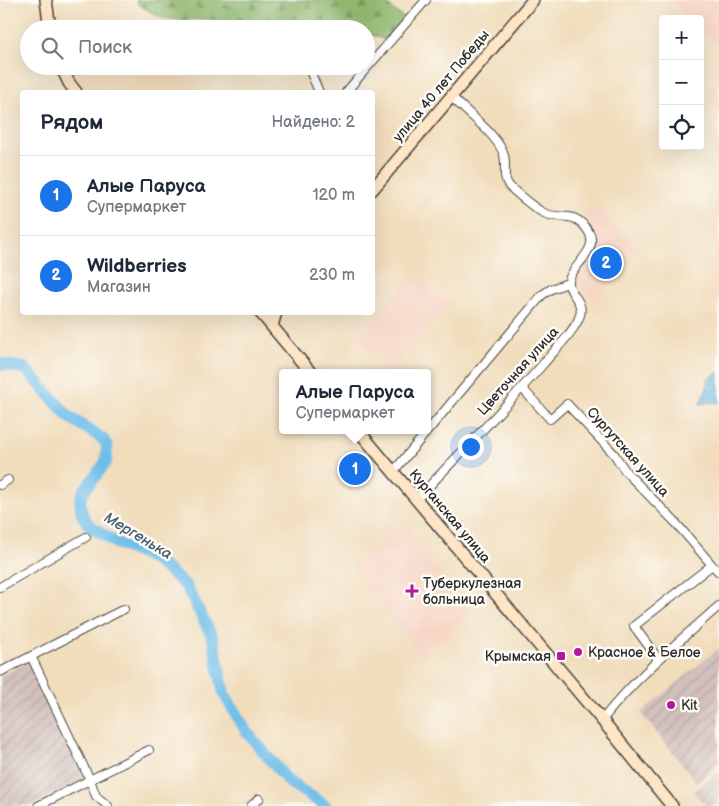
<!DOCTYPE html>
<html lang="ru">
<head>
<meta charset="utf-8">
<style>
  body { margin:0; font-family:"Balsamiq Sans",sans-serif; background:#f6f6f7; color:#1f2937 }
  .controls { position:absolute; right:15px; top:15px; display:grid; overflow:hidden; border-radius:5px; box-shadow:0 5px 20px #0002 }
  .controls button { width:45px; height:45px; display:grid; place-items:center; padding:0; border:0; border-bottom:1px solid #e0e1e3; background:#fff; color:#1f2937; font:25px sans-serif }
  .you { position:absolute; left:470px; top:446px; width:18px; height:18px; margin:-12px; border:4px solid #fff; border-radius:50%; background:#1a73e8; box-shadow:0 0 0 8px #1a73e833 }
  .badge { display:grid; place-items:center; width:32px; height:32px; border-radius:50%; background:#1a73e8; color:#fff; font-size:16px; font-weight:700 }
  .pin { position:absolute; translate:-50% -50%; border:2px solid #fff; box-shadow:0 1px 5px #0006 }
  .popup { position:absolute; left:279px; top:369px; width:152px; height:65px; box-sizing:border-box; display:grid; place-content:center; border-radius:5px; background:#fff; filter:drop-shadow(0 1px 4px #0005); font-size:16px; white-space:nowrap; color:#747a83 }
  .popup b { font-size:19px; color:#1f2937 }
  .popup::after { content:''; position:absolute; left:50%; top:100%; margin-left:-10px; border:10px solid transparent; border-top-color:#fff }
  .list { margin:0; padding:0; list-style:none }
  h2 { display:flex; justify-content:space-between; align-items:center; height:65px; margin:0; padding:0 20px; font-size:21px }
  h2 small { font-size:16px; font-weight:400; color:#747a83 }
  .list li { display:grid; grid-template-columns:32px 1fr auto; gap:15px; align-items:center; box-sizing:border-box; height:80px; padding:0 20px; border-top:1px solid #e0e1e3 }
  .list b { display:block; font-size:19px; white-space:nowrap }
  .list p { margin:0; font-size:16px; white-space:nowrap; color:#747a83 }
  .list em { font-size:16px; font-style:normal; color:#747a83 }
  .icon { flex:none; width:28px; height:28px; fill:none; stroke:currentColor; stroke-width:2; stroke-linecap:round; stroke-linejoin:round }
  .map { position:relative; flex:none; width:719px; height:806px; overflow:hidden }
  .search { position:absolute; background:#fff; box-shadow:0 5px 20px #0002; left:20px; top:20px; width:355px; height:55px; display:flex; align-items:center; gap:12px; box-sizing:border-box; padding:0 18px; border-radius:28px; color:#747a83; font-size:19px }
  .panel { position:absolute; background:#fff; box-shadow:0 5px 20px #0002; left:20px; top:90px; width:355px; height:225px; border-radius:5px }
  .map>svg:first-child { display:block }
  .built { fill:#f5d3c1 }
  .industrial { fill:url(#industrial-furrows) }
  .forest { fill:url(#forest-firs); stroke:#5d714c }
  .water { fill:url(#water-rules); stroke:#4c748a }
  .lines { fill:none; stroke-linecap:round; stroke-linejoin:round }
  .river { stroke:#6ebee9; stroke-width:12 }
  .street-casing { stroke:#494641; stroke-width:10 }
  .secondary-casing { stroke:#494641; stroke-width:14 }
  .street { stroke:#fff; stroke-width:8 }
  .secondary { stroke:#fde5c5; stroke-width:11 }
  .poi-dot { fill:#b5179e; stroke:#fdfcf7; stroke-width:2 }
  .labels { text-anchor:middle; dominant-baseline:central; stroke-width:5; stroke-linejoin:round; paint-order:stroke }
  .street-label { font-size:14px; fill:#2b2b2b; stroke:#fdfcf7 }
  .poi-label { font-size:14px; fill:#2b2b2b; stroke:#fdfcf7; text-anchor:start }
  .water-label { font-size:15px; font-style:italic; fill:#425e6e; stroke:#fdfcf7 }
</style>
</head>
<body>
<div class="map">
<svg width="719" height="806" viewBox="0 0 719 806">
  <defs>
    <pattern id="industrial-furrows" width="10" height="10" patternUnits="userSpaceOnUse" patternTransform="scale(1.25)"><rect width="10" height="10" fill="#d1c0bc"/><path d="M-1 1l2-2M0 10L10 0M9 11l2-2" fill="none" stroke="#b4a5a2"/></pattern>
    <pattern id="forest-firs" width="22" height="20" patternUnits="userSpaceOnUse" patternTransform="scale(1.25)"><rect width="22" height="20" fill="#8fb76d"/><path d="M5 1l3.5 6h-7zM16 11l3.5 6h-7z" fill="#75955a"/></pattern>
    <pattern id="water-rules" width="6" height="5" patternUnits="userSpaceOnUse" patternTransform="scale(1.25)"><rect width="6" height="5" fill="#6ebee9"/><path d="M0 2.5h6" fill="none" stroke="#5b9bbd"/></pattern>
  </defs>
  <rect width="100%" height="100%" fill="#fdfcf7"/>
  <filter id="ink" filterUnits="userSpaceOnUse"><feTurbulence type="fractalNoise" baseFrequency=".02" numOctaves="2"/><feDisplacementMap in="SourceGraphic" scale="10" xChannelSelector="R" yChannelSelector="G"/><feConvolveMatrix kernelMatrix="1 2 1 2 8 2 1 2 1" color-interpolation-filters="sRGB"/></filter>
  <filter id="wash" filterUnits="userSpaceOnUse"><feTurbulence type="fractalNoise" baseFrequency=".0096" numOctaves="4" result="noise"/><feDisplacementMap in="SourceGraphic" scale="20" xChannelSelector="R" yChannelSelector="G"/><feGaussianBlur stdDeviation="1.12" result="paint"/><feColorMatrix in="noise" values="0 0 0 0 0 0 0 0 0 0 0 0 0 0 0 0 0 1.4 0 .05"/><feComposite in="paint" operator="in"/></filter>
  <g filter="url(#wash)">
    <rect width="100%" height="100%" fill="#f1ddbc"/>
    <path class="built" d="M670,0H719V50L700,31V19H688Z
      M593,206L639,248L595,301L573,280L599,247L585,214Z
      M414,275L450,303L391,372L356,338Z
      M405,522L471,616L421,656L352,566Z"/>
    <path class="industrial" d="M719,648V763L697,783L641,713Z
      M29,662L85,779L30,806H0V676Z
      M719,772V806H706L694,792Z"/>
    <path class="forest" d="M136,0H382L405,19L386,40L366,33V29H356L347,25H322L298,29H229L225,24L209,19L179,20L162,18L139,5Z"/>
    <path class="water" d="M719,372V403L711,402L700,404L708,385V379Z"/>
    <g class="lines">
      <path class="river" d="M0,364L25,368L69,417L103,439L107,446L106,462L84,491L80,500L82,515L89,525L116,543L151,558L168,570L186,586L213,638L224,694L246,731L289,782L326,806"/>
    </g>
  </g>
  <g filter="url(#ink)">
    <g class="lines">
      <defs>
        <path id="street" d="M308,66L319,92
          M346,92L426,0
          M522,388L550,419L567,404L614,454L626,472L675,522L712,565
          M393,472L542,295L551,289L568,283
          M0,485L8,480
          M417,499C459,454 503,410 544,363C554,351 576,330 580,315C585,300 564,292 570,277C577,261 602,247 586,228C572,209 559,222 542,212C530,205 519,195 509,186C501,175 508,164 503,152C494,132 468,114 452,97
          M0,587L86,537
          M31,656L90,780L96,796L108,806
          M658,659L634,626L712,565L719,572
          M0,672L124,609
          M602,720C636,677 678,642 719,606
          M38,806L149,750
          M251,806L259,799"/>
        <path id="secondary" d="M46,0L50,29
          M61,66L69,83L76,92
          M372,190L533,0
          M260,312L311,373
          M272,326L276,312
          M358,430L602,720L672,806"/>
      </defs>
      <use href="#street" class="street-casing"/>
      <use href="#secondary" class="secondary-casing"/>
      <use href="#street" class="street"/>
      <use href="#secondary" class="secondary"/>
    </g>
  </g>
  <g class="poi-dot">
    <path d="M409.5 583.5h5v5h5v5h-5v5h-5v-5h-5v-5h5z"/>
    <circle cx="578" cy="652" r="5"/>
    <rect x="556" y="651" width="10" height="10" rx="2.5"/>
    <circle cx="671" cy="705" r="5"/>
  </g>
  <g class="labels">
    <g class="street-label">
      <text transform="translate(441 86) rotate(-50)">улица 40 лет Победы</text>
      <text transform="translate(518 371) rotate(-48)">Цветочная улица</text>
      <text transform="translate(628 452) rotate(48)">Сургутская улица</text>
      <text transform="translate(450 516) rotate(50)">Курганская улица</text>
    </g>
    <g class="poi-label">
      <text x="423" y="583">Туберкулезная<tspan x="423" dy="16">больница</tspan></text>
      <text x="588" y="652">Красное &amp; Белое</text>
      <text x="551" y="656" text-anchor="end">Крымская</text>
      <text x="681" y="705">Kit</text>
    </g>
    <g class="water-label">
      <text transform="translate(138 536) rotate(31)">Мергенька</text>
    </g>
  </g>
</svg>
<div class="controls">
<button>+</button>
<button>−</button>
<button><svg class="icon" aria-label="locate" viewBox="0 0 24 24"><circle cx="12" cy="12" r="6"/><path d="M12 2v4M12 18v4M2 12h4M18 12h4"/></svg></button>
</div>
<div class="you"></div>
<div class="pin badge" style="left:355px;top:469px">1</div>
<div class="popup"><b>Алые Паруса</b>Супермаркет</div>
<div class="pin badge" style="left:606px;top:263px">2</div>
<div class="search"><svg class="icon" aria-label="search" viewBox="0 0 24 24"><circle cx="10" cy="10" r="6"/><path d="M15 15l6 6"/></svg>Поиск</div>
<section class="panel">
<h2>Рядом<small>Найдено: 2</small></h2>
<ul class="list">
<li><span class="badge">1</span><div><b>Алые Паруса</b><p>Супермаркет</p></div><em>120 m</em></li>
<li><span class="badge">2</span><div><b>Wildberries</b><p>Магазин</p></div><em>230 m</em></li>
</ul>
</section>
</div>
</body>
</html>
